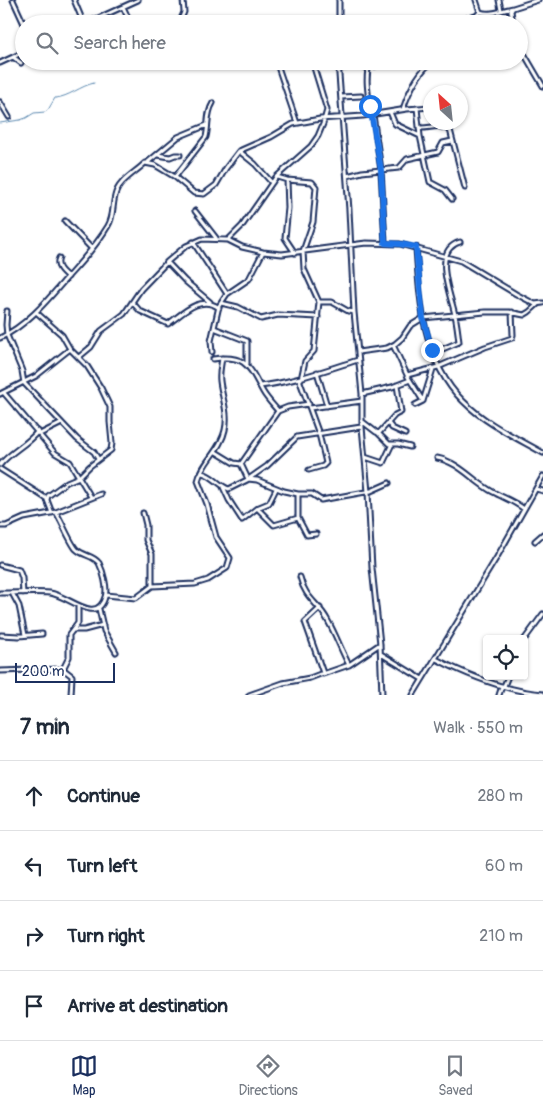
<!DOCTYPE html>
<html lang="en">
<head>
<meta charset="utf-8">
<style>
  body { margin:0; font-family:Pangolin,sans-serif; background:#f2f2f3; color:#1f2937 }
  .controls { position:absolute; right:15px; bottom:15px; display:grid; overflow:hidden; border-radius:5px; box-shadow:0 1px 4px #0004 }
  .controls button { width:45px; height:45px; display:grid; place-items:center; padding:0; border:0; border-bottom:1px solid #e0e1e3; background:#fff; color:#1f2937; font:25px sans-serif }
  .compass { position:absolute; left:423px; top:85px; width:45px; height:45px; border-radius:50%; background:#fff; box-shadow:0 1px 4px #0004; rotate:333deg }
  .scale { position:absolute; left:15px; bottom:12px; width:100px; box-sizing:border-box; padding-left:5px; border:2px solid #1b2f5e; border-top:0; font-size:14px; line-height:18px; white-space:nowrap; color:#1b2f5e; -webkit-text-stroke:4px #fff; paint-order:stroke }
  .stop { position:absolute; width:15px; height:15px; margin:-11px; border:4px solid #1a73e8; border-radius:50%; background:#fff }
  .stop.end { background:#1a73e8; border-color:#fff; box-shadow:0 1px 5px #0008 }
  .list { margin:0; padding:0; list-style:none }
  h2 { display:flex; justify-content:space-between; align-items:center; height:65px; margin:0; padding:0 20px; font-size:21px }
  h2 small { font-size:16px; font-weight:400; color:#747a83 }
  .list li { display:grid; grid-template-columns:32px 1fr auto; gap:15px; align-items:center; box-sizing:border-box; height:70px; padding:0 20px; border-top:1px solid #e0e1e3 }
  .list b { display:block; font-size:19px; white-space:nowrap }
  .list em { font-size:16px; font-style:normal; color:#747a83 }
  .icon { flex:none; width:28px; height:28px; fill:none; stroke:currentColor; stroke-width:2; stroke-linecap:round; stroke-linejoin:round }
  .map { position:relative; flex:none; width:543px; height:695px; overflow:hidden }
  .search { position:absolute; background:#fff; box-shadow:0 1px 4px #0004; left:15px; right:15px; top:15px; height:55px; display:flex; align-items:center; gap:12px; box-sizing:border-box; padding:0 18px; border-radius:28px; color:#747a83; font-size:19px }
  .sheet { height:345px; background:#fff }
  nav { display:flex; justify-content:space-around; align-items:center; box-sizing:border-box; height:70px; border-top:1px solid #e0e1e3; background:#fff; font-size:14px; color:#747a83 }
  nav a { display:grid; justify-items:center; gap:2px }
  nav .on { color:#1b2f5e }
  .map>svg:first-child { display:block }
  .lines { fill:none; stroke-linecap:round; stroke-linejoin:round }
  .stream { stroke:#5d8ab1; stroke-width:1 }
  .minor-casing { stroke:#1b2f5e; stroke-width:7 }
  .minor { stroke:#fff; stroke-width:3 }
  .route { stroke:#1a73e8; stroke-width:6 }
</style>
</head>
<body>
<div class="map">
<svg width="543" height="695" viewBox="0 0 543 695">
  <rect width="100%" height="100%" fill="#fff"/>
  <filter id="ink" filterUnits="userSpaceOnUse"><feTurbulence type="fractalNoise" baseFrequency=".02" numOctaves="2"/><feDisplacementMap in="SourceGraphic" scale="10" xChannelSelector="R" yChannelSelector="G"/><feConvolveMatrix kernelMatrix="1 2 1 2 8 2 1 2 1" color-interpolation-filters="sRGB"/></filter>
  <g filter="url(#ink)">
    <g class="lines">
      <path class="stream" d="M0,123L20,120L26,118L34,113L45,112L48,110L55,98C69,97 80,86 94,83"/>
      <defs>
        <path id="minor" d="M13,0L24,24
          M74,0L84,24
          M476,0L480,12C491,16 502,10 513,8
          M499,0L501,10
          M123,7L131,24
          M85,24L138,0
          M179,24L184,12L183,0
          M339,24V0
          M458,24L459,20L476,16L480,12
          M513,24L511,11L513,8L538,0
          M519,45L543,86
          M13,57L21,63
          M276,61L297,123
          M338,61L349,210L354,312L362,394V427L368,492L372,568L380,644L382,695
          M370,61C364,79 369,97 371,115
          M0,63L24,52
          M355,67V61
          M339,68L375,66
          M341,97L361,96
          M0,102L9,117
          M417,108L420,136
          M403,109C409,91 418,72 433,61
          M390,112L395,124L420,136L430,182L445,190L452,199
          M373,115L381,170L385,243
          M448,122L465,188
          M419,128C431,129 437,123 449,130
          M239,151L255,164L272,183
          M158,155L170,157L175,155H180
          M148,162L178,137L207,125
          M347,176L362,172L399,168L407,159L438,152L443,143L452,141
          M175,177L206,137C209,125 206,114 213,103
          M277,177L287,180L288,208L285,238L295,253
          M287,180L312,182L316,187L313,222L303,251L304,269L319,302H332L348,311L354,312
          M195,211L216,238
          M65,221L92,249
          M228,240L242,226L276,177L311,146L318,136L323,124L327,110L312,61
          M193,242L227,294
          M416,247C419,299 423,362 463,401C486,424 515,437 543,453
          M59,258C55,266 62,272 68,277
          M167,262L185,281L210,302
          M132,302L140,311L168,324C182,314 200,294 219,308
          M221,303L238,307L261,319L278,315L318,317
          M36,312L62,335L70,349L87,366L101,388L110,407V422L112,443L111,450L90,466L79,477L67,482L48,496L47,500L52,513
          M214,328L247,341V364
          M7,335L22,371L24,383L77,439L94,452L98,459
          M7,335L6,325L7,311
          M0,338C27,325 46,302 65,280C81,262 96,246 108,226C114,216 112,207 115,196C118,181 135,173 145,163L155,165L175,177L194,193L204,194L216,185L226,168L239,151L271,137L293,124L320,119L363,116L407,109L430,107
          M393,345L408,377L423,401
          M212,352L211,341L219,306L227,294L249,279L263,252
          M358,352L387,348L395,344L402,338L410,326L423,318L485,312H509L524,315L529,312L538,304
          M433,353L459,342C458,333 457,324 455,315C451,295 431,250 460,242
          M79,357L91,347L101,331L124,314L141,289L167,262L186,246L202,239L228,240L242,247L263,252L282,254L366,243L400,244L461,261L516,294L535,304L543,303
          M213,359C247,354 249,367 263,392C267,399 273,405 278,411
          M317,372L327,406
          M407,375L438,367L485,347L512,338L513,335L512,312
          M299,379L319,434L326,463L323,466L309,470
          M301,379L305,361L314,351L319,302
          M260,386C294,382 325,370 358,360
          M4,393L55,453L70,462L91,497
          M0,394L36,376L70,349
          M362,394L392,387L410,380
          M415,405L423,401L433,369
          M310,408L362,401
          M363,422L376,432L379,433L395,415L401,412L397,385
          M388,423L392,428L405,434
          M378,433L389,444H398L410,447
          M40,434L62,423
          M216,452L234,463L241,464L278,411L288,407L309,404
          M365,457L383,463L392,444
          M437,458C459,462 474,482 493,492C504,498 514,501 524,509
          M241,464L248,479L257,480L284,491L298,494H312L321,500L371,491L389,483
          M0,465C10,452 27,445 38,431
          M0,469L47,499
          M202,473C213,475 219,486 229,489L247,480L267,466L297,437L361,427
          M223,487L229,500L242,520L257,508L269,503L276,489
          M536,489L543,491
          M298,494V518L307,535L316,534
          M257,508L274,525L298,518
          M143,513L146,525V540L152,554V586
          M0,526H6L24,518L56,512L101,494
          M535,541L543,534
          M0,565L19,570L22,578L23,593
          M300,577C305,599 319,603 328,621C336,635 341,650 349,665
          M0,593C17,593 34,592 50,593C68,595 97,626 105,597C108,588 103,571 99,563C93,555 83,556 76,549C70,542 62,522 56,512
          M12,593L19,606L25,635
          M106,595L136,598L152,586L195,584L208,580L227,568L230,558L216,537L207,504L198,481C202,462 221,450 225,430C229,413 222,398 220,381C219,373 221,365 222,358
          M99,609L104,631L116,652
          M74,630H84L103,625
          M1,635L19,636L42,634
          M524,640L543,614
          M381,654L422,679
          M436,659C469,676 505,691 543,694
          M63,669L72,676L71,695
          M0,671L63,669L69,657V635L78,623V606
          M323,674L349,665L380,644
          M504,686L508,676
          M249,695L283,683L310,678L323,673L305,622L320,608
          M413,695L497,557L543,476
          M499,695L502,686"/>
      </defs>
      <use href="#minor" class="minor-casing"/>
      <use href="#minor" class="minor"/>
    </g>
  </g>
  <g class="lines" filter="url(#ink)">
    <path class="route" d="M370,106L381,170L385,243L400,244L416,247L423,318L432,350"/>
  </g>
</svg>
<div class="controls">
<button><svg class="icon" aria-label="locate" viewBox="0 0 24 24"><circle cx="12" cy="12" r="6"/><path d="M12 2v4M12 18v4M2 12h4M18 12h4"/></svg></button>
</div>
<svg class="compass" viewBox="-18 -18 36 36"><path d="M0-13l5 13h-10z" fill="#e53935"/><path d="M0 13l5-13h-10z" fill="#747a83"/></svg>
<div class="scale">200 m</div>
<div class="stop" style="left:370px;top:106px"></div>
<div class="stop end" style="left:432px;top:350px"></div>
<div class="search"><svg class="icon" aria-label="search" viewBox="0 0 24 24"><circle cx="10" cy="10" r="6"/><path d="M15 15l6 6"/></svg>Search here</div>
</div>
<section class="sheet">
<h2>7 min<small>Walk · 550 m</small></h2>
<ul class="list">
<li><svg class="icon" aria-label="ahead" viewBox="0 0 24 24"><path d="M12 20V5M6 11l6-6 6 6"/></svg><div><b>Continue</b></div><em>280 m</em></li>
<li><svg class="icon" aria-label="left" viewBox="0 0 24 24"><path d="M17 20v-9H6M10 6l-5 5 5 5"/></svg><div><b>Turn left</b></div><em>60 m</em></li>
<li><svg class="icon" aria-label="right" viewBox="0 0 24 24"><path d="M7 20v-9h11M14 6l5 5-5 5"/></svg><div><b>Turn right</b></div><em>210 m</em></li>
<li><svg class="icon" aria-label="arrive" viewBox="0 0 24 24"><path d="M6 21V4h12l-3 4 3 4H6"/></svg><div><b>Arrive at destination</b></div></li>
</ul>
</section>
<nav>
<a class="on"><svg class="icon" aria-label="map" viewBox="0 0 24 24"><path d="M3 6l6-2 6 2 6-2v14l-6 2-6-2-6 2zM9 4v14M15 6v14"/></svg>Map</a>
<a><svg class="icon" aria-label="directions" viewBox="0 0 24 24"><path d="M12 3l9 9-9 9-9-9zM9 14v-3h6M13 9l2 2-2 2"/></svg>Directions</a>
<a><svg class="icon" aria-label="saved" viewBox="0 0 24 24"><path d="M7 4h10v16l-5-4-5 4z"/></svg>Saved</a>
</nav>
</body>
</html>
